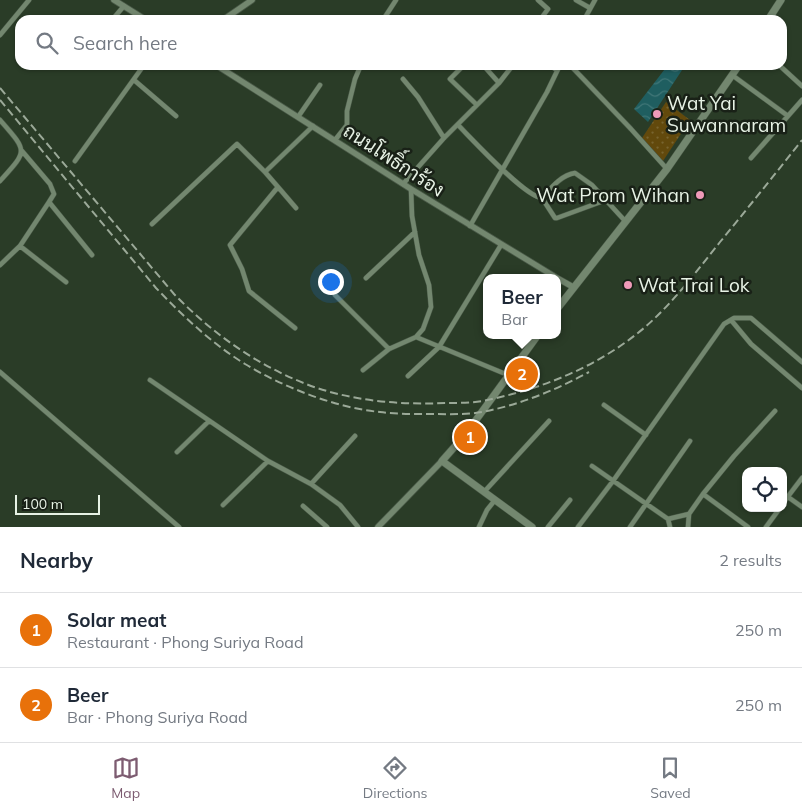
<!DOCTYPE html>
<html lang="en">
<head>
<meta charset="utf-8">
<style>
  body { margin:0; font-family:Mulish,Sarabun,sans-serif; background:#f2f2f3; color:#1f2937 }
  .controls { position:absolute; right:15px; bottom:15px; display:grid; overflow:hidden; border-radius:10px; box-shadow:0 1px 4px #0004 }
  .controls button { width:45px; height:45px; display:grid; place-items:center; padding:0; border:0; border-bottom:1px solid #e0e1e3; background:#fff; color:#1f2937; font:25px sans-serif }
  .scale { position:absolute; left:15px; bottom:12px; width:85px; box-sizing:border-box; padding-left:5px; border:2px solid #e7f2e5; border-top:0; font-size:14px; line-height:18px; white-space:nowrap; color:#e7f2e5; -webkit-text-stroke:4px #192117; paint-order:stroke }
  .you { position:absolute; left:330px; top:281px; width:18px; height:18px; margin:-12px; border:4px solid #fff; border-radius:50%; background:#1a73e8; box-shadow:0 0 0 8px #1a73e833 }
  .badge { display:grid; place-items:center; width:32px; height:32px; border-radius:50%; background:#7d5c71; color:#fff; font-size:16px; font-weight:700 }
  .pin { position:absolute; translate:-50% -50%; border:2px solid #fff; box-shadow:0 1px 5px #0006 }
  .popup { position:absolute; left:483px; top:274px; width:78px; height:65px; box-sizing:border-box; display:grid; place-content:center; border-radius:10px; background:#fff; filter:drop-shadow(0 1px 4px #0005); font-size:16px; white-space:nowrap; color:#747a83 }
  .popup b { font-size:19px; color:#1f2937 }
  .popup::after { content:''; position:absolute; left:50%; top:100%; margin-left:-10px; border:10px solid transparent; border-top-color:#fff }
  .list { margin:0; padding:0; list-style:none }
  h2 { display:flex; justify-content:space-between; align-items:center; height:65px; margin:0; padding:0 20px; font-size:21px }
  h2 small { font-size:16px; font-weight:400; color:#747a83 }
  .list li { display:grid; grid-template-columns:32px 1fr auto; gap:15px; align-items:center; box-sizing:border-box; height:75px; padding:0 20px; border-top:1px solid #e0e1e3 }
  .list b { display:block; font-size:19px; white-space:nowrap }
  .list p { margin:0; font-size:16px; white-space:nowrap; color:#747a83 }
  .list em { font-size:16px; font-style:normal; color:#747a83 }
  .icon { flex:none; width:28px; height:28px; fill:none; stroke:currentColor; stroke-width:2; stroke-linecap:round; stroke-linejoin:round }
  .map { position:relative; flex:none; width:802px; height:527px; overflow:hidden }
  .search { position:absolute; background:#fff; box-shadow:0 1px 4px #0004; left:15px; right:15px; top:15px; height:55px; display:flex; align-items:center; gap:12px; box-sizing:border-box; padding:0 18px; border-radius:15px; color:#747a83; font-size:19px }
  .sheet { height:215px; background:#fff }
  nav { display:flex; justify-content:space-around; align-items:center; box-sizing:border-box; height:70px; border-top:1px solid #e0e1e3; background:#fff; font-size:14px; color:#747a83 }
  nav a { display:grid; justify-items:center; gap:2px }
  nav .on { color:#7d5c71 }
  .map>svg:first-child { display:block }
  .park { fill:url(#park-dots) }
  .water { fill:url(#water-waves) }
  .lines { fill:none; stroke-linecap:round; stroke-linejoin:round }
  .minor-casing { stroke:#495947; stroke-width:5.5 }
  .tertiary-casing { stroke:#495947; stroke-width:7 }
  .secondary-casing { stroke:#495947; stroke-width:8 }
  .minor { stroke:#73876f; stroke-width:4.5 }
  .tertiary { stroke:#73876f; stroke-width:5.5 }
  .secondary { stroke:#73876f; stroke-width:7 }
  .rail { stroke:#9ba998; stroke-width:2; stroke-dasharray:8 4; stroke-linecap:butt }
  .poi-dot { fill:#ef9ab8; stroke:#192117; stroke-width:2 }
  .labels { text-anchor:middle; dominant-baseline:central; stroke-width:5; stroke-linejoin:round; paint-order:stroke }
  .poi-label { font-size:19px; fill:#e7f2e5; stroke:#192117; text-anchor:start }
  .street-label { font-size:19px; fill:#e7f2e5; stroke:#192117 }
</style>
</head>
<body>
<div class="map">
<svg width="802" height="527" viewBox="0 0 802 527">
  <defs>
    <pattern id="park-dots" width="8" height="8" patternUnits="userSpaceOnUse" patternTransform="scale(1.25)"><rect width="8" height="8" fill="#62490c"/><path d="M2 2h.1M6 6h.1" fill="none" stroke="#78642f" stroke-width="1.8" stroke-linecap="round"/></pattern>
    <pattern id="water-waves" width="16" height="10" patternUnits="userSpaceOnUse" patternTransform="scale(1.25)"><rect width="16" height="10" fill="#1f5e60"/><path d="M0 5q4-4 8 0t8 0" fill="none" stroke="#407677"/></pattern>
  </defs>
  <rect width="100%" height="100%" fill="#2a3c27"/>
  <path class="park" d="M666,102L690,120L663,161L642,138Z"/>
  <path class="water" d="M668,65H682L684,67L648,122L634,109Z"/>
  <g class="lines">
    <defs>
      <path id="minor" d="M538,0L548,9L540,20
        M576,0L590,8
        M112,20L124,6
        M383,20L396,0
        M584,20L595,0
        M0,35L29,0
        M464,65L450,79L477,105
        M483,65L499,83
        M549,65L557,70
        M570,65L631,129L667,169
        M779,65L802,86
        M732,75L788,116
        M403,79L418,97L444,138
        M134,80L176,116
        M298,117L320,85
        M0,120C28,152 28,150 0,181
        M458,125C472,139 525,197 542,198C551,188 561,175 575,173L592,185L626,222
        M335,140L347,125V111L355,79L361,65
        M22,151L50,184L54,194L49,202
        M751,158L802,100
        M75,161L144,65
        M265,172L278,187L230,245L242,269L249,291L295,328
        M403,184L444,138L499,83L513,65
        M278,187L296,208
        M542,198L555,218H557L606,200
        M152,224L237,144L265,172L313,126
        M470,226L547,92L560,65
        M20,246L66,282
        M0,265L20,246L49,202L92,255
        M366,278L415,232
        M335,295L389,349
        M731,320L751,344L802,388
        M416,337L508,375
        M363,370L389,349L416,337L423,329L431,307L429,285L419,255L412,216L411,189
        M0,372L179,527
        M408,376L439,347L501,245
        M150,380L268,461L311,484L340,505L358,527
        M604,405L646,435
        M177,452L209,421
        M592,466L668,519
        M311,484L355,436
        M484,492L549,421
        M703,494L748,527
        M788,497L802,507
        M783,503L802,478
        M223,505L268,461
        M303,506L327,527
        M479,527L487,510L495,500
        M548,527L570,500
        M578,527L613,481L724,324L734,318H751L802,362
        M630,527L690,441
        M670,527L668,519L689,514
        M688,527L689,514L703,494L734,456L775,411
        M766,527L780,508"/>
      <path id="tertiary" d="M114,0L146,20
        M223,20L252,0
        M216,65L411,189L557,278
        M557,278L573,287
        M378,527L442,461"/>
      <path id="secondary" d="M768,20L781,0
        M557,309L667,169L739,65
        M532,527L442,461L465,435L538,335"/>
    </defs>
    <use href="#minor" class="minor-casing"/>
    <use href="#tertiary" class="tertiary-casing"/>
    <use href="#secondary" class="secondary-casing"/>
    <use href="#minor" class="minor"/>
    <use href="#tertiary" class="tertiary"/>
    <use href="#secondary" class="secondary"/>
    <path class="rail" d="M0,88L174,294C212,333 255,364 306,384C350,401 399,405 446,403C461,403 477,403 492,399C547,387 600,365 644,328C673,303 696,272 720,242C748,208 775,174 802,140
      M0,100L156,288C183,316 211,343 245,364C283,387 336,408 380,412C396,414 413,414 429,414C447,414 465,415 482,412C519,405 556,390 589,372"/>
  </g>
  <g class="poi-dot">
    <circle cx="657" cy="114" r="5"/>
    <circle cx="700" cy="195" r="5"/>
    <circle cx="628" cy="285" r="5"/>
  </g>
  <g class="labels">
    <g class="poi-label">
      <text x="667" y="103">Wat Yai<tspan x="667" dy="22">Suwannaram</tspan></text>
      <text x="690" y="195" text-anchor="end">Wat Prom Wihan</text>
      <text x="638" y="285">Wat Trai Lok</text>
    </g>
    <g class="street-label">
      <text transform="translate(394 160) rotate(33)">ถนนโพธิ์การ้อง</text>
    </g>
  </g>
</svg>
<div class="controls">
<button><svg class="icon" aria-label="locate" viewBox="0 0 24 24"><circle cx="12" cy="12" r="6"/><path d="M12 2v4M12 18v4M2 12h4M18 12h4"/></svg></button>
</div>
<div class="scale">100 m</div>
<div class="you"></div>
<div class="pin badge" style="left:470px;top:437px;background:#e8710a">1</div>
<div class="pin badge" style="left:522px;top:374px;background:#e8710a">2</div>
<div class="popup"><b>Beer</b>Bar</div>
<div class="search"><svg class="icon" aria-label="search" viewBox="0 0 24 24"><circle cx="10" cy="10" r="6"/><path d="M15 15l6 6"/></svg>Search here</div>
</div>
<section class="sheet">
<h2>Nearby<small>2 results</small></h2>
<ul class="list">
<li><span class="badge" style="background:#e8710a">1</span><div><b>Solar meat</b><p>Restaurant · Phong Suriya Road</p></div><em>250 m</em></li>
<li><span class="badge" style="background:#e8710a">2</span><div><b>Beer</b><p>Bar · Phong Suriya Road</p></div><em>250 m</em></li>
</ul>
</section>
<nav>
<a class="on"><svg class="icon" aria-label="map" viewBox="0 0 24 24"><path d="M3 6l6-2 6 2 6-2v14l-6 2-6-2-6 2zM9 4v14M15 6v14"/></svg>Map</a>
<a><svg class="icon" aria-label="directions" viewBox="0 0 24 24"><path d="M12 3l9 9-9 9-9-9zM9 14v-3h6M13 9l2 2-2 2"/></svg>Directions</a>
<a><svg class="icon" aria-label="saved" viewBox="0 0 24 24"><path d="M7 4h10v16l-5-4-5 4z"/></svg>Saved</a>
</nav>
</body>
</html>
